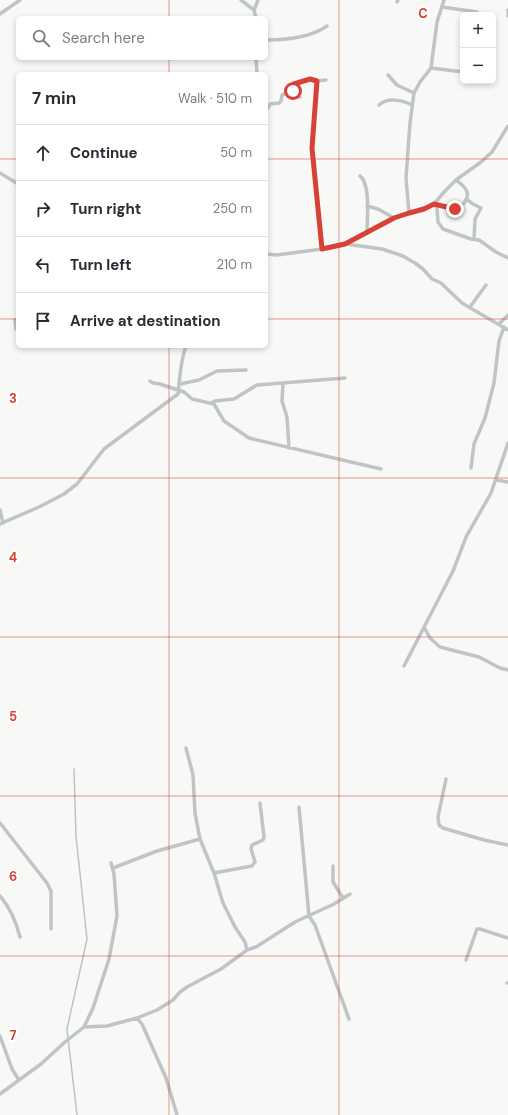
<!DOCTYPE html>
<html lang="en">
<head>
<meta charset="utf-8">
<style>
  body { margin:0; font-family:"DM Sans",sans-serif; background:#f7f7f7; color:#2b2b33 }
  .controls { position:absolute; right:12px; top:12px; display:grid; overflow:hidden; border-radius:6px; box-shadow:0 2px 6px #0003 }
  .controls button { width:36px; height:36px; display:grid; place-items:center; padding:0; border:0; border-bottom:1px solid #e1e1e2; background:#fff; color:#2b2b33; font:20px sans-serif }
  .stop { position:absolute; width:12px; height:12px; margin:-9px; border:3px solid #d84136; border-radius:50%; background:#fff }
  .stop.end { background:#d84136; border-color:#fff; box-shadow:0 1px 4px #0008 }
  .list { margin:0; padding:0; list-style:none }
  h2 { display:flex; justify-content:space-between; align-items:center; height:52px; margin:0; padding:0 16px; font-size:17px }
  h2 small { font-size:13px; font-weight:400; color:#7c7c81 }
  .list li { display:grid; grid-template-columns:26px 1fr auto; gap:12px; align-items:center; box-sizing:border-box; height:56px; padding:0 16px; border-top:1px solid #e1e1e2 }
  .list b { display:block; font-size:15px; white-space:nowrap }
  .list em { font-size:13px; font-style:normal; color:#7c7c81 }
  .icon { flex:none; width:22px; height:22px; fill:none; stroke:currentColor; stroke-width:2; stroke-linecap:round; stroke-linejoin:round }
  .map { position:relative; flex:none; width:508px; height:1115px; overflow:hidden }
  .search { position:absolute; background:#fff; box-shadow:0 2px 6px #0003; left:16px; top:16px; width:252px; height:44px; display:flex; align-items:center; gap:10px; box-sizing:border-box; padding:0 14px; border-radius:6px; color:#7c7c81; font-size:15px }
  .panel { position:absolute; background:#fff; box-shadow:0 2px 6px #0003; left:16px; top:72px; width:252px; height:276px; border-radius:6px }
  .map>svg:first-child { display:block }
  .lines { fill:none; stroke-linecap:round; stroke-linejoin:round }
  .stream { stroke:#b8c5c8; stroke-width:1.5 }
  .street { stroke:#bfc5c7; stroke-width:3.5 }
  .route { stroke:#d84136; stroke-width:5 }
  .grid { fill:none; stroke:#d84136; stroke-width:1; stroke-opacity:0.55 }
  .grid-label { font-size:13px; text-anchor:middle; font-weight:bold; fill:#d84136; stroke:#fff; stroke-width:4; stroke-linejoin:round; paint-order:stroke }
</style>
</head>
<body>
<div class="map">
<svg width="508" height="1115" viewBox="0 0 508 1115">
  <rect width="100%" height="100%" fill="#f8f8f6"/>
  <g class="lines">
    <path class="stream" d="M74,769L76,836L87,939L67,1029L77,1115"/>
    <path class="street" d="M241,0L254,10L256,18
      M397,2L398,0
      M442,7L477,12V15
      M254,10L258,0
      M508,10V16
      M0,14L20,0
      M266,40C287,40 310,38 327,26
      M256,58L257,74
      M431,68L463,72
      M388,75L397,85L414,93
      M317,81L312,148L322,249
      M291,93L293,91L294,84L310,79L317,81L326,80
      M379,105C388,97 402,100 412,105
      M266,108H268L270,104L279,103L281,101L282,95L290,92L293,96L300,97
      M0,173L18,184
      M360,176C371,184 367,220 367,233
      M466,199L473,204L481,208L475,219L474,239
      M434,204L437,208L438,222L443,229L471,239L479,240L496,252L508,258
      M434,204C440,206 449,209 456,209C462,208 469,198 467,192C466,187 460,183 456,180
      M367,206L378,209L394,218
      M409,213L406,178L410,123L414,93L420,82L431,68L437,22L444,0
      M346,244L382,249L403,256L415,263L423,269L432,279L441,283L462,303L508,330
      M266,254L277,255L322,249L345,244L394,218L424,209L434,204L445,191L456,180L481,162L492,152L508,126
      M470,307L486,285
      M499,324L508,315
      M16,329L15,320L18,319
      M150,381L153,383L160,384L184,392L192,399L214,404L224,421L249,438L381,469
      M283,383L282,401L287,417L289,448
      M180,384L199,380L217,371L246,370
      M211,403L215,401L234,399L257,385L345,378
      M471,468L474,444L485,418L494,383L499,341L504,327
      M496,480L508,482
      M0,510L3,523
      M0,524L39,507L64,494L77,484L104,449L178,394C180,376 180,363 186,346
      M424,627L430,638L440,647L479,657L500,668L508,670
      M404,666L453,571L466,537L491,493L508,443
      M186,748L193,775L195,813L200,839L214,873L223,903L235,927L245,942L247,950
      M446,779L438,817L439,825L443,828L484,840L508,845
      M299,807L309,916L315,925L349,1019
      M0,823L47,883L51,891V929
      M333,866V882L343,898
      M113,868L157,851L200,839
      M214,873L252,866L255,862L251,849L252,845L263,840L264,837L260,803
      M0,896C11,909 16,921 20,937
      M466,960L477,929H480L508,938
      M507,983H508
      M137,1018L142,1024L166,1078L177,1115
      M84,1027L107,1026L137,1018L157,1010L173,1000L180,992L187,987L221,969L247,950L256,947L295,922L334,904L350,894
      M0,1036L12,1069L19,1080
      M0,1094L41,1064L65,1042L84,1027L93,1008L109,959L117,916L114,874L111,863"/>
  </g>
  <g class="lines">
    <path class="route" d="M293,91L294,84L310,79L317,81L312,148L322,249L345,244L394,218L409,213L424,209L434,204L455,209"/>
  </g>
  <path class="grid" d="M169,0V18M339,0V1115M169,58V74M0,159H18M266,159H508M0,319H18M266,319H508M169,346V1115M0,478H508M0,637H508M0,796H508M0,956H508"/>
  <g class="grid-label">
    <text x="423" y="18">C</text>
    <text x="13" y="403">3</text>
    <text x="13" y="562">4</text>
    <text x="13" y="721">5</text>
    <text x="13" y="881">6</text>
    <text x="13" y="1040">7</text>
  </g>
</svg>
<div class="controls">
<button>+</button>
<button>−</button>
</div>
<div class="stop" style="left:293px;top:91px"></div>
<div class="stop end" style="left:455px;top:209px"></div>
<div class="search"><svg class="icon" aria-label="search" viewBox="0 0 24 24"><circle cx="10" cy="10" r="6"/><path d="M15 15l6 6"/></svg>Search here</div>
<section class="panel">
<h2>7 min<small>Walk · 510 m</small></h2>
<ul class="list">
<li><svg class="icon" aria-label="ahead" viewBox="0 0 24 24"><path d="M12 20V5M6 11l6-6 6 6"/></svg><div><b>Continue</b></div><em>50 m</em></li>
<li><svg class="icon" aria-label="right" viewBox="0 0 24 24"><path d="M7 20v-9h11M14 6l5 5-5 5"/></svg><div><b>Turn right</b></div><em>250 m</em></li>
<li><svg class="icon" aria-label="left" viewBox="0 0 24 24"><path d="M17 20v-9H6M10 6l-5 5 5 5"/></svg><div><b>Turn left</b></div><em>210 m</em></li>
<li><svg class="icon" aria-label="arrive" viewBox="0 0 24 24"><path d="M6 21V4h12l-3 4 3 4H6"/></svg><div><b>Arrive at destination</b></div></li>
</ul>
</section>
</div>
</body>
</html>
